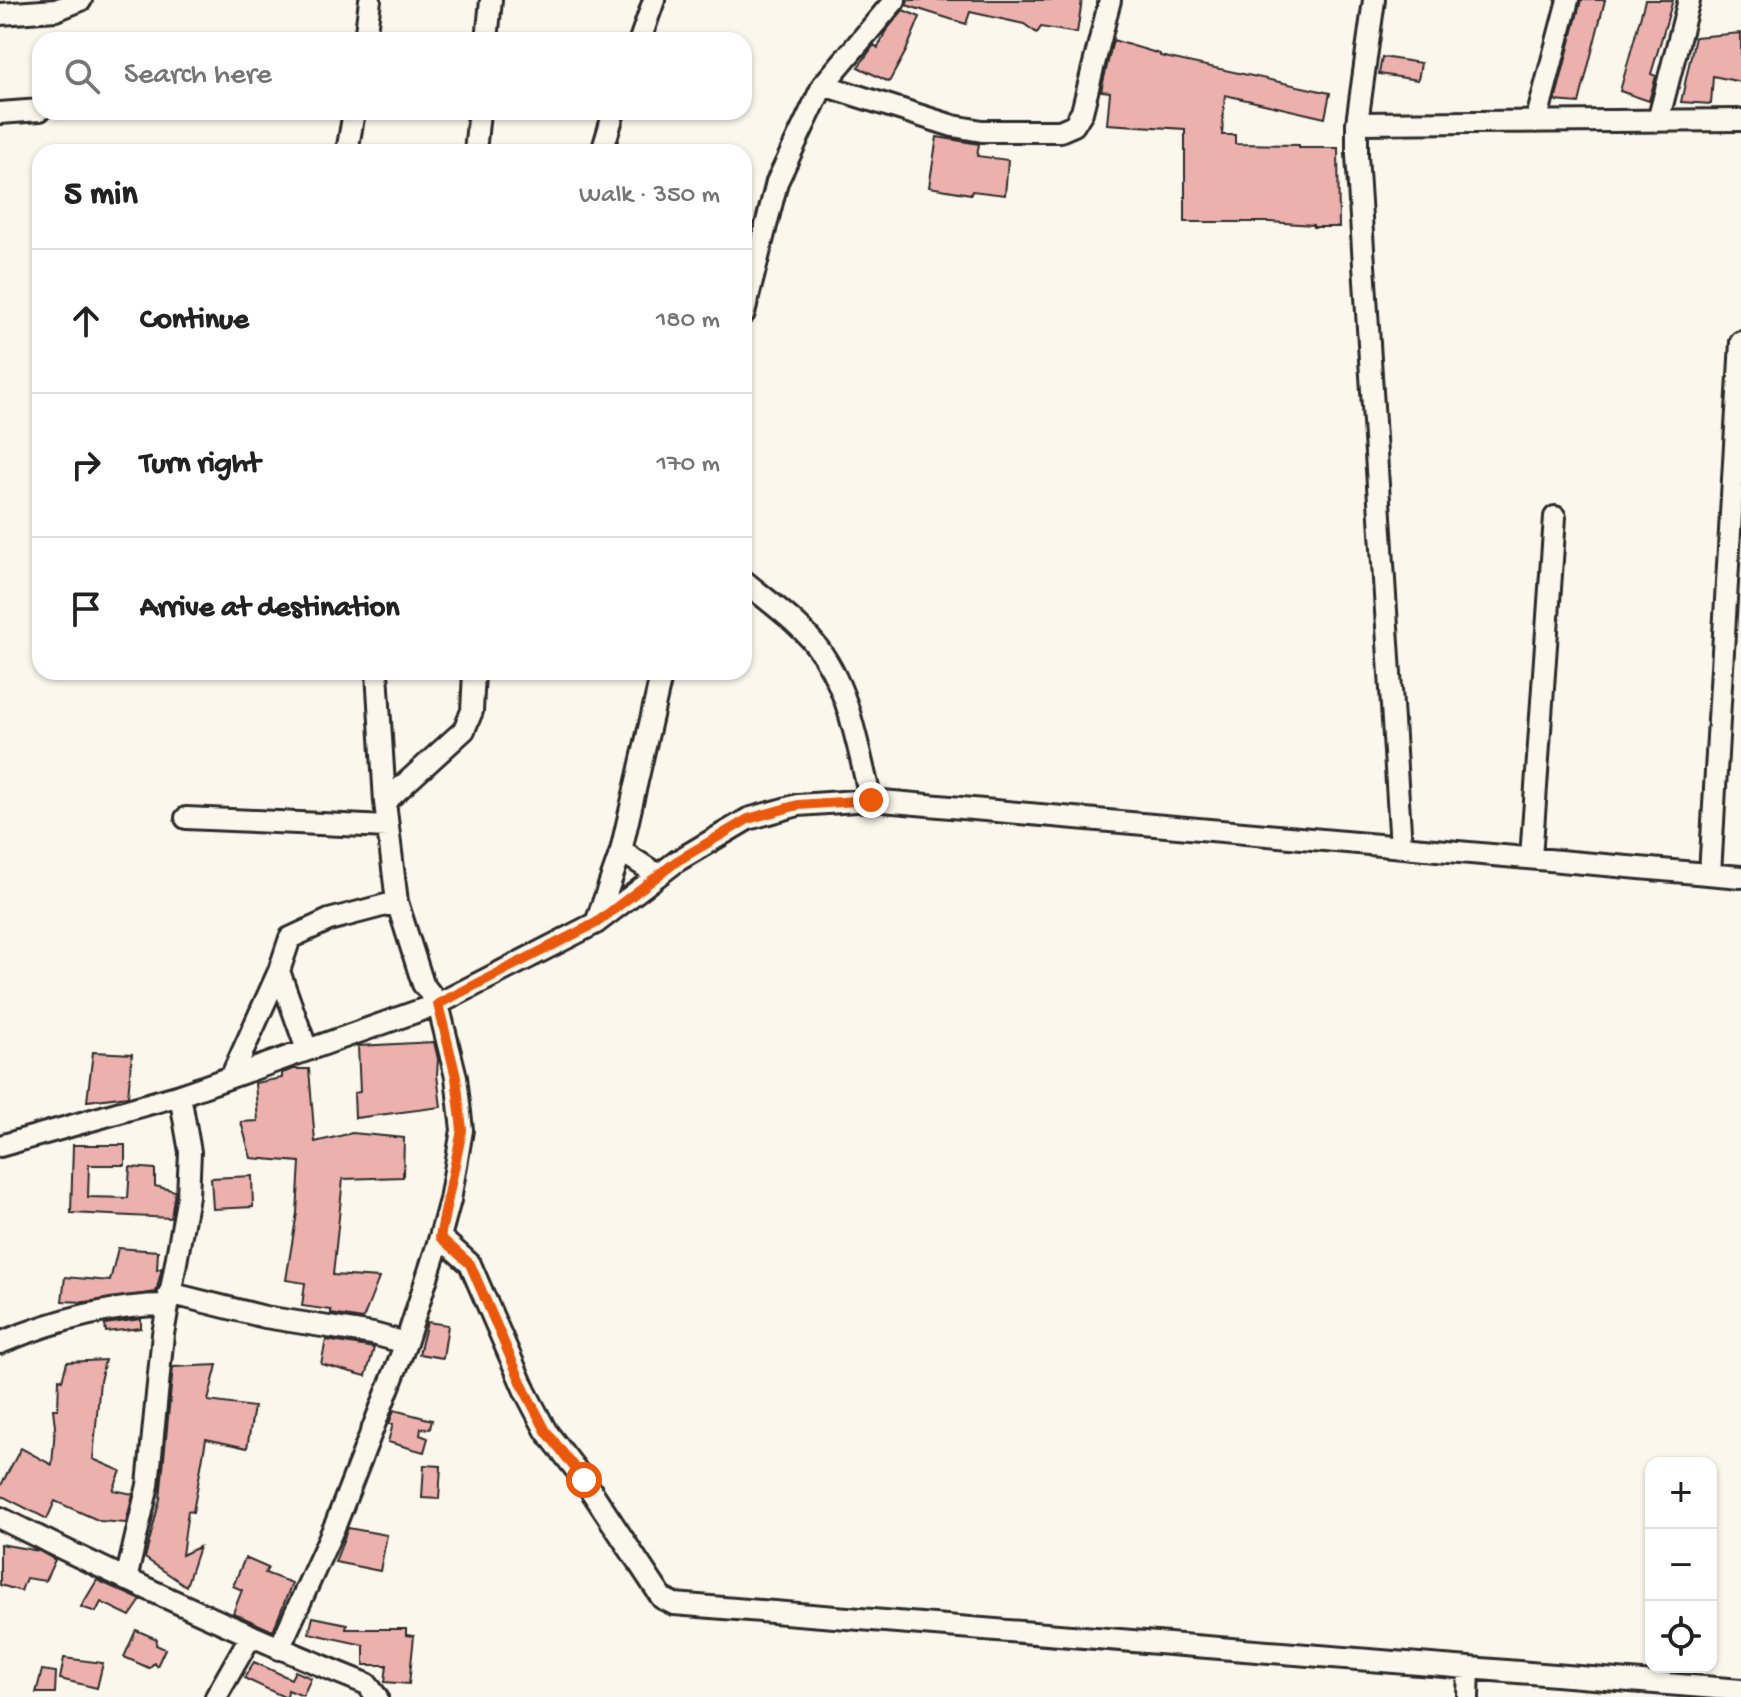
<!DOCTYPE html>
<html lang="en">
<head>
<meta charset="utf-8">
<style>
  body { margin:0; font-family:"Gochi Hand",sans-serif; background:#f6f6f6; color:#222 }
  .controls { position:absolute; right:24px; bottom:24px; display:grid; overflow:hidden; border-radius:16px; box-shadow:0 2px 6px #0004 }
  .controls button { width:72px; height:72px; display:grid; place-items:center; padding:0; border:0; border-bottom:2px solid #e0e0e0; background:#fff; color:#222; font:40px sans-serif }
  .stop { position:absolute; width:24px; height:24px; margin:-18px; border:6px solid #ea580c; border-radius:50%; background:#fff }
  .stop.end { background:#ea580c; border-color:#fff; box-shadow:0 2px 8px #0008 }
  .list { margin:0; padding:0; list-style:none }
  h2 { display:flex; justify-content:space-between; align-items:center; height:104px; margin:0; padding:0 32px; font-size:34px }
  h2 small { font-size:26px; font-weight:400; color:#767676 }
  .list li { display:grid; grid-template-columns:52px 1fr auto; gap:24px; align-items:center; box-sizing:border-box; height:144px; padding:0 32px; border-top:2px solid #e0e0e0 }
  .list b { display:block; font-size:30px; white-space:nowrap }
  .list em { font-size:26px; font-style:normal; color:#767676 }
  .icon { flex:none; width:44px; height:44px; fill:none; stroke:currentColor; stroke-width:2; stroke-linecap:round; stroke-linejoin:round }
  .map { position:relative; flex:none; width:1741px; height:1697px; overflow:hidden }
  .search { position:absolute; background:#fff; box-shadow:0 2px 6px #0004; left:32px; top:32px; width:720px; height:88px; display:flex; align-items:center; gap:20px; box-sizing:border-box; padding:0 28px; border-radius:24px; color:#767676; font-size:30px }
  .panel { position:absolute; background:#fff; box-shadow:0 2px 6px #0004; left:32px; top:144px; width:720px; height:536px; border-radius:24px }
  .map>svg:first-child { display:block }
  .building { fill:#ecb1ad; stroke:#2b2b2b; stroke-width:2 }
  .lines { fill:none; stroke-linecap:round; stroke-linejoin:round }
  .minor-casing { stroke:#2b2b2b; stroke-width:26 }
  .minor { stroke:#fbf7ec; stroke-width:20 }
  .route { stroke:#ea580c; stroke-width:10 }
</style>
</head>
<body>
<div class="map">
<svg width="1741" height="1697" viewBox="0 0 1741 1697">
  <rect width="100%" height="100%" fill="#fbf7ec"/>
  <filter id="ink" filterUnits="userSpaceOnUse"><feTurbulence type="fractalNoise" baseFrequency=".0125" numOctaves="2"/><feDisplacementMap in="SourceGraphic" scale="16" xChannelSelector="R" yChannelSelector="G"/><feConvolveMatrix kernelMatrix="1 2 1 2 8 2 1 2 1" color-interpolation-filters="sRGB"/></filter>
  <g filter="url(#ink)">
    <path class="building" d="M908,0H1082L1077,33L1041,27L1037,33L1024,24L970,12L966,24L906,5Z
      M1581,0H1605L1579,103L1555,101Z
      M1645,0H1673L1651,74L1656,76L1649,101L1620,91Z
      M903,10L920,17L906,51L889,82L858,67L874,45L878,48L885,32Z
      M1741,33V82L1713,76L1711,104L1681,102L1695,37Z
      M1113,40L1160,54V56L1330,93L1325,118L1225,95L1222,135H1235V144L1299,145V148H1338L1339,227H1313V225L1270,222H1185V129L1107,124L1110,92L1101,91Z
      M1382,57L1421,63L1418,80L1379,74Z
      M937,137L979,144L977,156L1008,160L1005,195L972,191L971,194L929,187Z
      M434,1042L438,1059L437,1075L441,1107L355,1118L354,1093L360,1092L358,1046Z
      M93,1052L132,1054L128,1096L87,1101Z
      M294,1069H309L315,1142L352,1133L404,1138L403,1177L343,1179L333,1275L379,1278L363,1319L331,1314V1310L302,1306L305,1283L286,1280L297,1213L300,1162L251,1158L241,1122L258,1121L255,1083L282,1078V1073Z
      M73,1145H125V1165H89L88,1197L128,1198L130,1167L155,1169V1186L175,1191L171,1218L71,1213Z
      M252,1176L253,1207L213,1209L211,1178Z
      M118,1248L158,1251L157,1270L162,1268L156,1292L85,1302L62,1301L65,1277L110,1281Z
      M141,1319V1328L106,1332L105,1324Z
      M427,1322L448,1325L443,1358L419,1354Z
      M326,1340L374,1348L366,1376L321,1364Z
      M105,1360L100,1381L93,1459L121,1471L113,1490L133,1494L126,1523L100,1521L55,1501L47,1519L0,1495V1487L21,1448L52,1465L55,1427L53,1409H58L59,1379L62,1380L67,1362Z
      M217,1365L208,1401L254,1407L247,1448L206,1439L193,1512L188,1511L182,1555L199,1547L186,1586L145,1558L160,1499L173,1367Z
      M394,1410L432,1420L430,1429L421,1428L420,1435L428,1438L424,1452L388,1442L393,1424H389Z
      M424,1465L441,1466L439,1499L422,1498Z
      M348,1528L387,1535L380,1571L335,1562Z
      M0,1544L39,1551L55,1560L45,1581L26,1578L21,1591L0,1585Z
      M245,1558L268,1568L265,1573L292,1583L273,1631L233,1613L242,1590L233,1586Z
      M97,1580L141,1600L130,1616L101,1602L96,1612L81,1607Z
      M313,1617L347,1624L346,1629H406V1635L414,1636L409,1684L385,1682L387,1665H364V1645L309,1633Z
      M136,1630L157,1639L156,1645L165,1649L157,1666L154,1663L149,1668L124,1657Z
      M64,1658L103,1663L97,1688L60,1679Z
      M254,1662L291,1679L295,1671L311,1678L303,1696L288,1690L287,1697H284L244,1678Z
      M42,1670L56,1672L55,1693H36Z"/>
    <g class="lines">
      <defs>
        <path id="minor" d="M1374,0L1357,123V155L1401,847
          M0,14L56,10L81,0
          M365,40L370,0
          M487,40L491,0
          M640,40L654,0
          M823,85L953,126L982,131H1060L1074,125L1082,112L1110,0
          M0,113L40,110
          M1658,121L1689,0
          M1536,122L1568,0
          M1357,123L1741,120
          M347,152L354,112
          M475,152L479,112
          M602,152L614,112
          M744,313L777,182L823,85L895,0
          M744,581C768,601 794,619 814,643C850,686 857,748 871,800
          M385,802L464,730L472,711L474,672
          M186,818L388,827
          M621,851L658,875
          M1531,858L1555,517
          M1710,874L1741,342
          M596,923L621,851L662,672
          M279,971L307,1050
          M232,1075L279,971L290,938L329,920L397,902
          M0,1146L180,1095L438,1004L596,923L677,861L748,819L798,805L871,800L1741,877
          M440,1237L470,1264L525,1391L546,1431L584,1480L662,1598L674,1604L1741,1690
          M169,1293L265,1317L373,1334L406,1343
          M0,1343C53,1321 110,1305 167,1305
          M0,1518C121,1578 242,1634 367,1684L377,1697
          M126,1580L148,1485L163,1334L188,1196L190,1152L180,1095
          M279,1649L336,1523L406,1343L440,1237L450,1200L462,1130L456,1077L438,1004L423,984L397,902L385,802L377,672
          M216,1697L250,1637
          M1468,1697L1469,1668"/>
      </defs>
      <use href="#minor" class="minor-casing"/>
      <use href="#minor" class="minor"/>
    </g>
  </g>
  <g class="lines" filter="url(#ink)">
    <path class="route" d="M584,1480L546,1431L525,1391L470,1264L440,1237L462,1130L456,1077L438,1004L596,923L677,861L748,819L798,805L871,800"/>
  </g>
</svg>
<div class="controls">
<button>+</button>
<button>−</button>
<button><svg class="icon" aria-label="locate" viewBox="0 0 24 24"><circle cx="12" cy="12" r="6"/><path d="M12 2v4M12 18v4M2 12h4M18 12h4"/></svg></button>
</div>
<div class="stop" style="left:584px;top:1480px"></div>
<div class="stop end" style="left:871px;top:800px"></div>
<div class="search"><svg class="icon" aria-label="search" viewBox="0 0 24 24"><circle cx="10" cy="10" r="6"/><path d="M15 15l6 6"/></svg>Search here</div>
<section class="panel">
<h2>5 min<small>Walk · 350 m</small></h2>
<ul class="list">
<li><svg class="icon" aria-label="ahead" viewBox="0 0 24 24"><path d="M12 20V5M6 11l6-6 6 6"/></svg><div><b>Continue</b></div><em>180 m</em></li>
<li><svg class="icon" aria-label="right" viewBox="0 0 24 24"><path d="M7 20v-9h11M14 6l5 5-5 5"/></svg><div><b>Turn right</b></div><em>170 m</em></li>
<li><svg class="icon" aria-label="arrive" viewBox="0 0 24 24"><path d="M6 21V4h12l-3 4 3 4H6"/></svg><div><b>Arrive at destination</b></div></li>
</ul>
</section>
</div>
</body>
</html>
